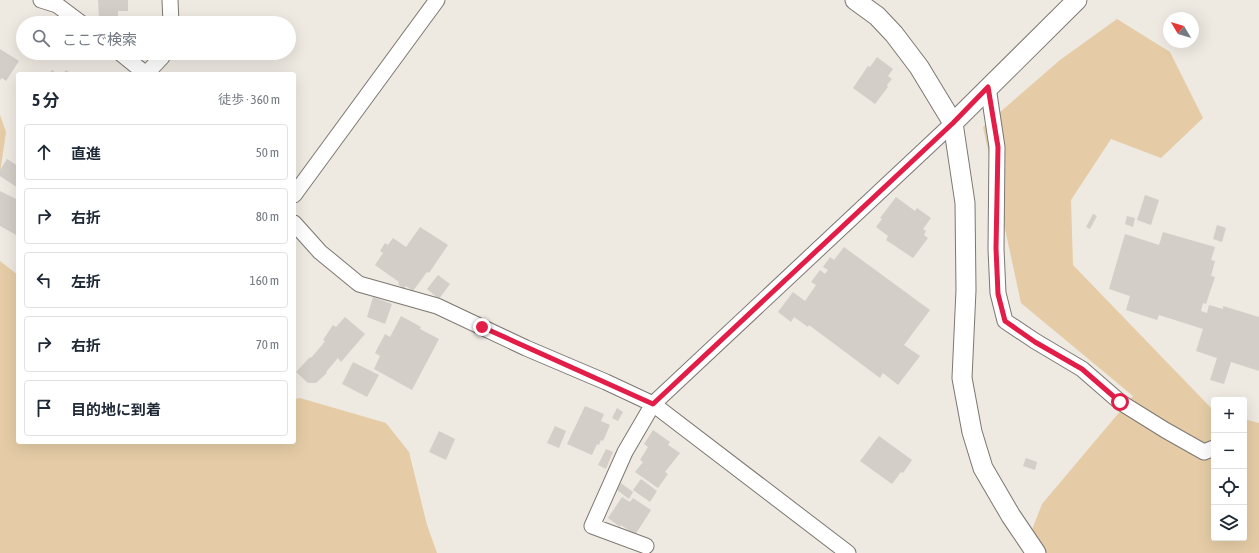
<!DOCTYPE html>
<html lang="ja">
<head>
<meta charset="utf-8">
<style>
  body { margin:0; font-family:"Asap Condensed","Noto Sans JP",sans-serif; background:#f6f6f7; color:#1f2937 }
  .controls { position:absolute; right:12px; bottom:12px; display:grid; overflow:hidden; border-radius:4px; box-shadow:0 4px 16px #0002 }
  .controls button { width:36px; height:36px; display:grid; place-items:center; padding:0; border:0; border-bottom:1px solid #e0e1e3; background:#fff; color:#1f2937; font:20px sans-serif }
  .compass { position:absolute; left:1163px; top:12px; width:36px; height:36px; border-radius:50%; background:#fff; box-shadow:0 4px 16px #0002; rotate:308deg }
  .stop { position:absolute; width:12px; height:12px; margin:-9px; border:3px solid #e11d48; border-radius:50%; background:#fff }
  .stop.end { background:#e11d48; border-color:#fff; box-shadow:0 1px 4px #0008 }
  .list { margin:0; padding:0; list-style:none }
  h2 { display:flex; justify-content:space-between; align-items:center; height:52px; margin:0; padding:0 16px; font-size:17px }
  h2 small { font-size:13px; font-weight:400; color:#747a83 }
  .list li { display:grid; grid-template-columns:26px 1fr auto; gap:12px; align-items:center; box-sizing:border-box; height:56px; margin:0 8px 8px; padding:0 8px; border:1px solid #e0e1e3; border-radius:4px }
  .list b { display:block; font-size:15px; white-space:nowrap }
  .list em { font-size:13px; font-style:normal; color:#747a83 }
  .icon { flex:none; width:22px; height:22px; fill:none; stroke:currentColor; stroke-width:2; stroke-linecap:round; stroke-linejoin:round }
  .map { position:relative; flex:none; width:1259px; height:553px; overflow:hidden }
  .search { position:absolute; background:#fff; box-shadow:0 4px 16px #0002; left:16px; top:16px; width:280px; height:44px; display:flex; align-items:center; gap:10px; box-sizing:border-box; padding:0 14px; border-radius:22px; color:#747a83; font-size:15px }
  .panel { position:absolute; background:#fff; box-shadow:0 4px 16px #0002; left:16px; top:72px; width:280px; height:372px; border-radius:4px }
  .map>svg:first-child { display:block }
  .green { fill:#e5cca6 }
  .building { fill:#d3cec7 }
  .lines { fill:none; stroke-linecap:round; stroke-linejoin:round }
  .minor-casing { stroke:#7c7771; stroke-width:17 }
  .tertiary-casing { stroke:#7c7771; stroke-width:21 }
  .minor { stroke:#fff; stroke-width:15 }
  .tertiary { stroke:#fff; stroke-width:19 }
  .route { stroke:#e11d48; stroke-width:5 }
</style>
</head>
<body>
<div class="map">
<svg width="1259" height="553" viewBox="0 0 1259 553">
  <rect width="100%" height="100%" fill="#eee9e1"/>
  <path class="green" d="M1117,19L1170,52L1203,118L1161,158L1111,139L1071,200L1073,265L1214,411V538H1244V419L1259,423V553H1023L1042,504L1133,396L1021,303L983,127L1060,60Z
    M0,115L6,132L0,173Z
    M0,261L18,275V442H294V399L300,398L386,423L409,452L427,525L437,553H0Z"/>
  <path class="building" d="M98,0H128V11H118V17H99Z
    M0,49L19,61L6,81L2,78L0,80Z
    M877,57L893,69L888,76L892,79L887,85L888,87L875,104L853,88L868,66L870,67Z
    M52,70L57,74H49Z
    M66,70L72,74H63Z
    M7,159L18,166V188L0,176V170Z
    M0,191L18,200V236L0,226Z
    M1145,195L1159,200L1151,225L1137,220Z
    M896,197L915,211L917,208L931,218L923,229L926,231L924,235L928,238L913,258L886,240L888,236L876,227L882,219L880,218Z
    M1093,214L1097,216L1090,229L1086,227Z
    M1127,216L1135,218L1133,227L1125,224Z
    M1217,225L1226,228L1222,242L1213,239Z
    M420,227L448,245L429,273L427,272L413,291L406,286L404,289L398,284L399,282L375,265L383,253L380,251L385,243L388,245L393,238L406,247Z
    M1163,232L1215,247L1211,260L1215,261L1211,276L1215,277L1206,304L1203,303L1201,311L1207,313L1209,305L1223,309V306L1259,317V371L1231,362L1224,384L1210,380L1217,358L1196,351L1203,329L1159,315L1157,320L1126,310L1130,296L1109,289L1125,234L1159,245Z
    M844,247L930,310L904,345L920,356L898,385L883,373L880,378L809,325L808,327L794,317L791,322L778,312L793,292L805,301L816,285L811,282L820,270L825,274L828,270L823,267L830,257L834,260Z
    M438,275L450,284L439,299L427,289Z
    M373,297L392,304L385,324L367,317Z
    M401,316L421,327L420,329L439,339L412,390L374,369L380,356L375,353L385,334L390,337Z
    M345,317L365,334L341,362L338,358L326,372L327,373L316,383H308L296,372L310,357L311,358L322,345L325,341L323,340L333,325L336,327Z
    M353,362L379,375L367,397L342,384Z
    M585,406L604,414L601,421L610,425L603,441L601,440L599,445L597,444L592,455L567,444Z
    M617,408L623,412L618,421L612,418Z
    M555,426L566,431L559,448L547,443Z
    M653,430L670,442L668,445L680,453L665,472L668,474L658,488L635,472L643,462L640,460L648,447L644,444Z
    M439,431L455,439L446,460L429,452Z
    M879,436L912,460L903,473L901,472L892,484L860,461Z
    M606,449L613,452L606,469L598,465Z
    M1026,458L1037,462L1035,470L1023,466Z
    M641,479L657,491L650,502L633,490Z
    M621,483L633,492L629,499L617,490Z
    M622,497L630,502L633,498L651,510L635,535L621,525L620,527L608,518Z"/>
  <g class="lines">
    <defs>
      <path id="minor" d="M41,0L57,5L81,23
        M170,0L171,23
        M120,53L146,74
        M146,74L162,57L163,53
        M988,87L997,147L996,249L998,293L1005,321L1035,341L1082,369L1120,402L1165,430L1204,452L1214,448
        M294,195L437,0
        M294,223L320,252L359,284L437,306L526,348L606,382L653,404L848,553
        M646,546L592,526L625,452L653,404L953,123"/>
      <path id="tertiary" d="M855,0L877,16L894,34L919,67L953,123L965,203L966,290L962,378L972,432L983,468L1011,516L1036,553
        M953,123L1077,0"/>
    </defs>
    <use href="#minor" class="minor-casing"/>
    <use href="#tertiary" class="tertiary-casing"/>
    <use href="#minor" class="minor"/>
    <use href="#tertiary" class="tertiary"/>
  </g>
  <g class="lines">
    <path class="route" d="M482,327L653,404L953,123L988,87L998,147L996,248L998,294L1005,321L1035,342L1082,369L1120,402"/>
  </g>
</svg>
<div class="controls">
<button>+</button>
<button>−</button>
<button><svg class="icon" aria-label="locate" viewBox="0 0 24 24"><circle cx="12" cy="12" r="6"/><path d="M12 2v4M12 18v4M2 12h4M18 12h4"/></svg></button>
<button><svg class="icon" aria-label="layers" viewBox="0 0 24 24"><path d="M12 4l9 5-9 5-9-5zM3 14l9 5 9-5"/></svg></button>
</div>
<svg class="compass" viewBox="-18 -18 36 36"><path d="M0-13l5 13h-10z" fill="#e53935"/><path d="M0 13l5-13h-10z" fill="#747a83"/></svg>
<div class="stop" style="left:1120px;top:402px"></div>
<div class="stop end" style="left:482px;top:327px"></div>
<div class="search"><svg class="icon" aria-label="search" viewBox="0 0 24 24"><circle cx="10" cy="10" r="6"/><path d="M15 15l6 6"/></svg>ここで検索</div>
<section class="panel">
<h2>5 分<small>徒歩 · 360 m</small></h2>
<ul class="list">
<li><svg class="icon" aria-label="ahead" viewBox="0 0 24 24"><path d="M12 20V5M6 11l6-6 6 6"/></svg><div><b>直進</b></div><em>50 m</em></li>
<li><svg class="icon" aria-label="right" viewBox="0 0 24 24"><path d="M7 20v-9h11M14 6l5 5-5 5"/></svg><div><b>右折</b></div><em>80 m</em></li>
<li><svg class="icon" aria-label="left" viewBox="0 0 24 24"><path d="M17 20v-9H6M10 6l-5 5 5 5"/></svg><div><b>左折</b></div><em>160 m</em></li>
<li><svg class="icon" aria-label="right" viewBox="0 0 24 24"><path d="M7 20v-9h11M14 6l5 5-5 5"/></svg><div><b>右折</b></div><em>70 m</em></li>
<li><svg class="icon" aria-label="arrive" viewBox="0 0 24 24"><path d="M6 21V4h12l-3 4 3 4H6"/></svg><div><b>目的地に到着</b></div></li>
</ul>
</section>
</div>
</body>
</html>
